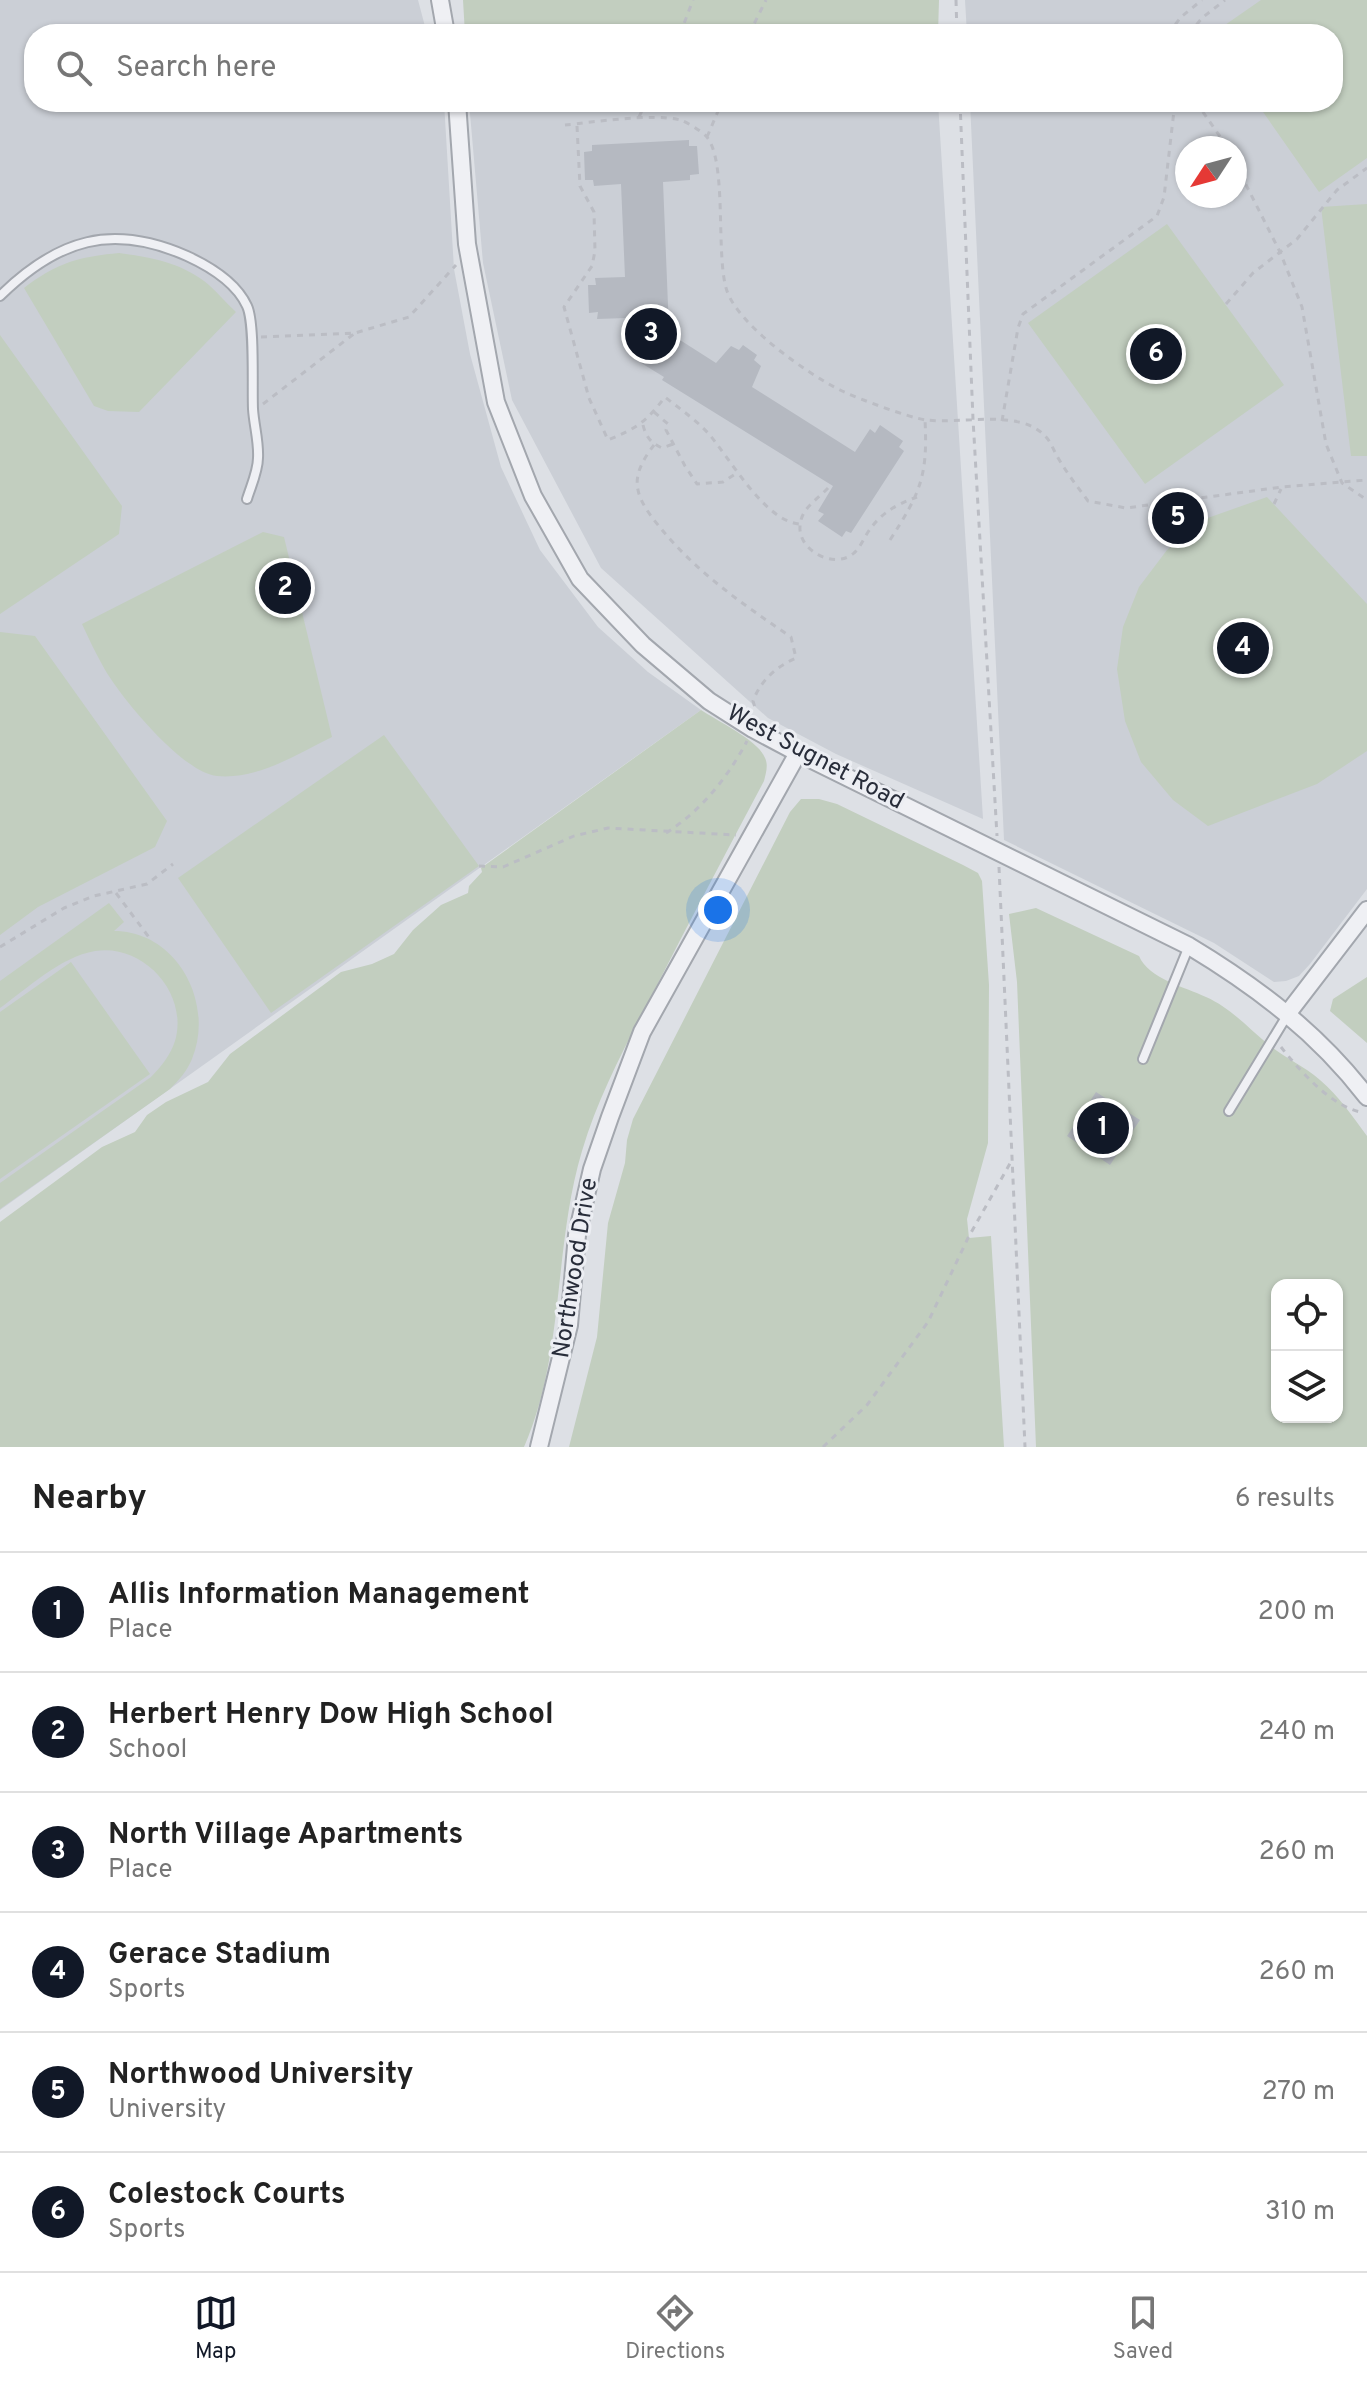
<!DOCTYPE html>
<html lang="en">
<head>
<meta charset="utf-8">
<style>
  body { margin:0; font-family:Overpass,sans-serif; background:#f6f6f6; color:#222 }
  .controls { position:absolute; right:24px; bottom:24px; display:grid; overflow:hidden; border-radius:16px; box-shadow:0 2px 6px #0004 }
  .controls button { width:72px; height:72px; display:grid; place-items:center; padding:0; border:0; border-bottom:2px solid #e0e0e0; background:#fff; color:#222; font:40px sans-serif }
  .compass { position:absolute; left:1175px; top:136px; width:72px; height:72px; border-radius:50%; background:#fff; box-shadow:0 2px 6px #0004; rotate:234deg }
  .you { position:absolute; left:718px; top:910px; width:28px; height:28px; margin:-20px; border:6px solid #fff; border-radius:50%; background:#1a73e8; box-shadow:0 0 0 12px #1a73e833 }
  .badge { display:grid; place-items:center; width:52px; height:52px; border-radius:50%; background:#111827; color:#fff; font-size:26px; font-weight:700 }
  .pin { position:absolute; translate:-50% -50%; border:4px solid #fff; box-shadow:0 2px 8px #0006 }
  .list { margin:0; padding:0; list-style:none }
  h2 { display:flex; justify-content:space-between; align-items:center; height:104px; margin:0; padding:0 32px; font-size:34px }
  h2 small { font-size:26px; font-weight:400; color:#767676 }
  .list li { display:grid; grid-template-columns:52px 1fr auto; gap:24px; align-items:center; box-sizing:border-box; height:120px; padding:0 32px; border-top:2px solid #e0e0e0 }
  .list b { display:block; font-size:30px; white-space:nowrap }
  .list p { margin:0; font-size:26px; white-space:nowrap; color:#767676 }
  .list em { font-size:26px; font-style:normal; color:#767676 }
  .icon { flex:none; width:44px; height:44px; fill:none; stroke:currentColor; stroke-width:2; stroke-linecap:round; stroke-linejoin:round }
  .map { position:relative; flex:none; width:1367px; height:1447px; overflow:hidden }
  .search { position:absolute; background:#fff; box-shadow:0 2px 6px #0004; left:24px; right:24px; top:24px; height:88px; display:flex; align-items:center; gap:20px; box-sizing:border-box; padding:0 28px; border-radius:32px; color:#767676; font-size:30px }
  .sheet { height:824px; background:#fff }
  nav { display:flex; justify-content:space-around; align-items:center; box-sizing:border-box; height:112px; border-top:2px solid #e0e0e0; background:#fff; font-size:22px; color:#767676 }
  nav a { display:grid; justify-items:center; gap:4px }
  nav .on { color:#111827 }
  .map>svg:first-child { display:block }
  .built { fill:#cbcfd6; fill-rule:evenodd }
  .green { fill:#c2cebf; fill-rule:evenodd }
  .building { fill:#b5b9c1 }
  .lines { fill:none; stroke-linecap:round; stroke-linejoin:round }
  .lane-casing { stroke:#a3a7ae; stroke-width:12 }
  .street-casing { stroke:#a3a7ae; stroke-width:20 }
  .path { stroke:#bbbdc4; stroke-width:3; stroke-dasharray:6 6; stroke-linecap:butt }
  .lane { stroke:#eff0f4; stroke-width:8 }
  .street { stroke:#eff0f4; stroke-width:16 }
  .labels { text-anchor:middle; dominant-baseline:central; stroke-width:6; stroke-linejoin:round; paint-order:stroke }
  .street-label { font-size:24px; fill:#282d3a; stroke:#eceef3 }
</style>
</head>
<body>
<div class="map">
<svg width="1367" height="1447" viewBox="0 0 1367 1447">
  <rect width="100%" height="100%" fill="#dde0e5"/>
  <path class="built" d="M0,0H418L427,34H34V102H444L454,269L470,354L501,467L540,550L598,627L648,672L701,710L0,1210Z
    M965,0H1367V889L1310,964L1299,976L1286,981L1274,982L1214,943L1004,840L970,102H1333V34H967ZM1187,148H1235V196H1187Z
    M469,102H938L983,819L836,754L768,718L601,568L512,400L483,263Z"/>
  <path class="green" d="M463,0H939L938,34H465Z
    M1261,0H1367V158L1319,192L1256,102H1333V34H1212Z
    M1367,204V456H1351L1321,207Z
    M1167,224L1284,385L1145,484L1028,323Z
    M119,253C151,257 183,263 209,285C218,293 227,304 236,312L139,412L108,411L94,406L24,288C57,263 77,257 119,253Z
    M0,335L122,506L119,534L0,614Z
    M1267,497L1367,604V751L1317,784L1208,826L1173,800L1141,762L1125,721L1117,669L1123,627L1139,587L1167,550L1202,520Z
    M263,532L284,537L332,737C298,754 257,780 217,776C183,773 121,698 104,668C96,654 89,639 82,624Z
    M0,632L35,636L167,821L155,847L38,907L0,935Z
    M701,710C716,720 757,740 764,756C769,764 766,773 764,781C727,851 690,920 654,991C627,1043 599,1094 582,1151C553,1248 565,1354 524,1447H0V1222L102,1147L135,1132L147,1115L166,1102L208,1082L230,1054L341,972L372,964L394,954L413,930L441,905L468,893L469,886L482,872L481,868Z
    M384,735L479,866L271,1013L178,878Z
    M801,799H819L837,804L963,865L978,873L982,881L989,985L988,1143L967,1219L969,1238L991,1236L1004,1447H569L597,1337L608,1223L625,1163L627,1140L633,1119L790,812Z
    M109,903L124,922L114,931C177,931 215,1003 192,1059C187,1071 179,1080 170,1089L0,1209V1183L151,1077C161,1067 171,1054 175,1041C189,993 143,943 95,951C60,957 28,988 0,1008V981Z
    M1036,908L1139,956C1149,979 1185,987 1206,997C1231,1008 1248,1028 1269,1045C1285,1058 1304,1066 1320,1080C1339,1096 1352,1116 1367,1136V1447H1036L1017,982L1009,914ZM1277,1285H1337V1417H1277Z
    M71,962L150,1074L0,1179V1012Z
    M1367,977V1043L1330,1011L1333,999Z"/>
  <path class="building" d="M689,140V146H697L699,174L690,175V180L663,182L669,330L681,339L680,340L716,363L731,346L739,350L743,345L757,355L754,360L761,366L752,387L855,452L870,429L875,433L880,425L903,441L899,447L904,451L851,533L846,531L842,537L818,521L824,514L818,511L833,486L662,380L664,377L633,358L634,355L627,351L626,318L597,319L598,312L589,313L588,285H596L595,278L625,277L621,184L594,186L593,180H585L584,152L592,151V145Z
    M1096,1092L1140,1120L1110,1165L1067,1136Z"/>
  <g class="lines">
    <defs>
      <path id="lane" d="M0,296C58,239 112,223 187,256C211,267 236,282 247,306C255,323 252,387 253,409C254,425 259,442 258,458C258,471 251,486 247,499
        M1143,1059L1189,946
        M1229,1111L1288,1014"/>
      <path id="street" d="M440,0L446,34
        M457,102L467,244L496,402L533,496L580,579L643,645L709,701L753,729L798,753L1189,946C1257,987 1318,1033 1367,1097
        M1288,1013L1367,910
        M539,1447L569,1325L577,1235L592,1169L610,1117L642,1032L798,753"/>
    </defs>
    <use href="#lane" class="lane-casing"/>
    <use href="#street" class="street-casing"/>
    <path class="path" d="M956,0L957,34
      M680,34L693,0
      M749,34L766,0
      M1168,34L1181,17L1202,0
      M1189,34L1202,18L1225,0
      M960,102L973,419L997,836
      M1196,102L1228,148
      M639,117L646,102
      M565,125C594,122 654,113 680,120C687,122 701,131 706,136C728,160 715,256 727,291C739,326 808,374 840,390C856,398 910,418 926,420C960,424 1019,409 1044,435C1050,440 1053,449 1057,456C1066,472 1077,486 1088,501L1126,508L1282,487L1367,480
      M577,126L580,186L594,212L595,251L592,266L564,307L589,398L608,440C637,428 646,422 665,397C680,409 695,419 708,433C730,458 765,522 800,524
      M707,137L722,102
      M1235,163L1280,252L1302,307L1326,444L1342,483L1367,500
      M1226,304L1253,273L1297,239L1337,190L1367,168
      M261,337L355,333L409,317L456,265
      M263,404L355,333
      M654,412L668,424L666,430L685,466L697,484L723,482L737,473
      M1002,421L1018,328L1023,314L1157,216L1164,197L1175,102
      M643,425C646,437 651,443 662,448L673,444
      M654,445C645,457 634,473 638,490C641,505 654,520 663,531C700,575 744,605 791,637L796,658C776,667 761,680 753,701L756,711
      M828,488C817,500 801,508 800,526C798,551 835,570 854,553C860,548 864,538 868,532C881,513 895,505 917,497
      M1274,504L1281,489
      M890,540C920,493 928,477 925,420
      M666,833C701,811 728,777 747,741
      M479,866L503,867L574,836L608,828L736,835
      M999,867L1025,1447
      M116,893L151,940
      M0,947L64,908L94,896L147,884L173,864
      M1281,1047C1299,1070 1330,1105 1360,1112
      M823,1447L867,1405L928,1322L968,1238L1012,1160"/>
    <use href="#lane" class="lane"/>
    <use href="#street" class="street"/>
  </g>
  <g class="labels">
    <g class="street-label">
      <text transform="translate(815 758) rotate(28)">West Sugnet Road</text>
      <text transform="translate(576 1268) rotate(-81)">Northwood Drive</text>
    </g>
  </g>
</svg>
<div class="controls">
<button><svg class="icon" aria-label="locate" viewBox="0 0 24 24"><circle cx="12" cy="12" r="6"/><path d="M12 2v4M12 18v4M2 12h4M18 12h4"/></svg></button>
<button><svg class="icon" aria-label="layers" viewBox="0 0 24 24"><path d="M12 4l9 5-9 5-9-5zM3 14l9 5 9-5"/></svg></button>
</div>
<svg class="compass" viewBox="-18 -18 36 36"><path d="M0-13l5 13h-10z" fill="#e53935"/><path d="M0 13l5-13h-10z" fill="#767676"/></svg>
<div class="you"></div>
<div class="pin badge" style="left:1103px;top:1128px">1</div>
<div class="pin badge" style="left:285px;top:588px">2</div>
<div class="pin badge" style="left:651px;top:334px">3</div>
<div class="pin badge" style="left:1243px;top:648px">4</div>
<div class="pin badge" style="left:1178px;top:518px">5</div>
<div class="pin badge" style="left:1156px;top:354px">6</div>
<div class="search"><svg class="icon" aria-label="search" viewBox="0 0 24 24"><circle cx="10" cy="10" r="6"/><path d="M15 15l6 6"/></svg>Search here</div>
</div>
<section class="sheet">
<h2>Nearby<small>6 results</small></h2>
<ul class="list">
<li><span class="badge">1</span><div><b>Allis Information Management</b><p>Place</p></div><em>200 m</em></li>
<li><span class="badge">2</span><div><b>Herbert Henry Dow High School</b><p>School</p></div><em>240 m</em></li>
<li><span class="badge">3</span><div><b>North Village Apartments</b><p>Place</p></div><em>260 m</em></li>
<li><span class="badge">4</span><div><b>Gerace Stadium</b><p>Sports</p></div><em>260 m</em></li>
<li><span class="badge">5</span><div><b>Northwood University</b><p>University</p></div><em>270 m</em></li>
<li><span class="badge">6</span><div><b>Colestock Courts</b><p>Sports</p></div><em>310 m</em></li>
</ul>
</section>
<nav>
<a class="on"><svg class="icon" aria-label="map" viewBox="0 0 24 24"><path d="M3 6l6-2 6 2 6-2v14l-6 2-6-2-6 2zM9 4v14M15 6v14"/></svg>Map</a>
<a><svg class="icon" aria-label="directions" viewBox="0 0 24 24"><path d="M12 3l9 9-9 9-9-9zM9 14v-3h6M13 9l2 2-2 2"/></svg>Directions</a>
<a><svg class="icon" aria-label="saved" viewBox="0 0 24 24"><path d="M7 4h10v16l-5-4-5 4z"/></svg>Saved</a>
</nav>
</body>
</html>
